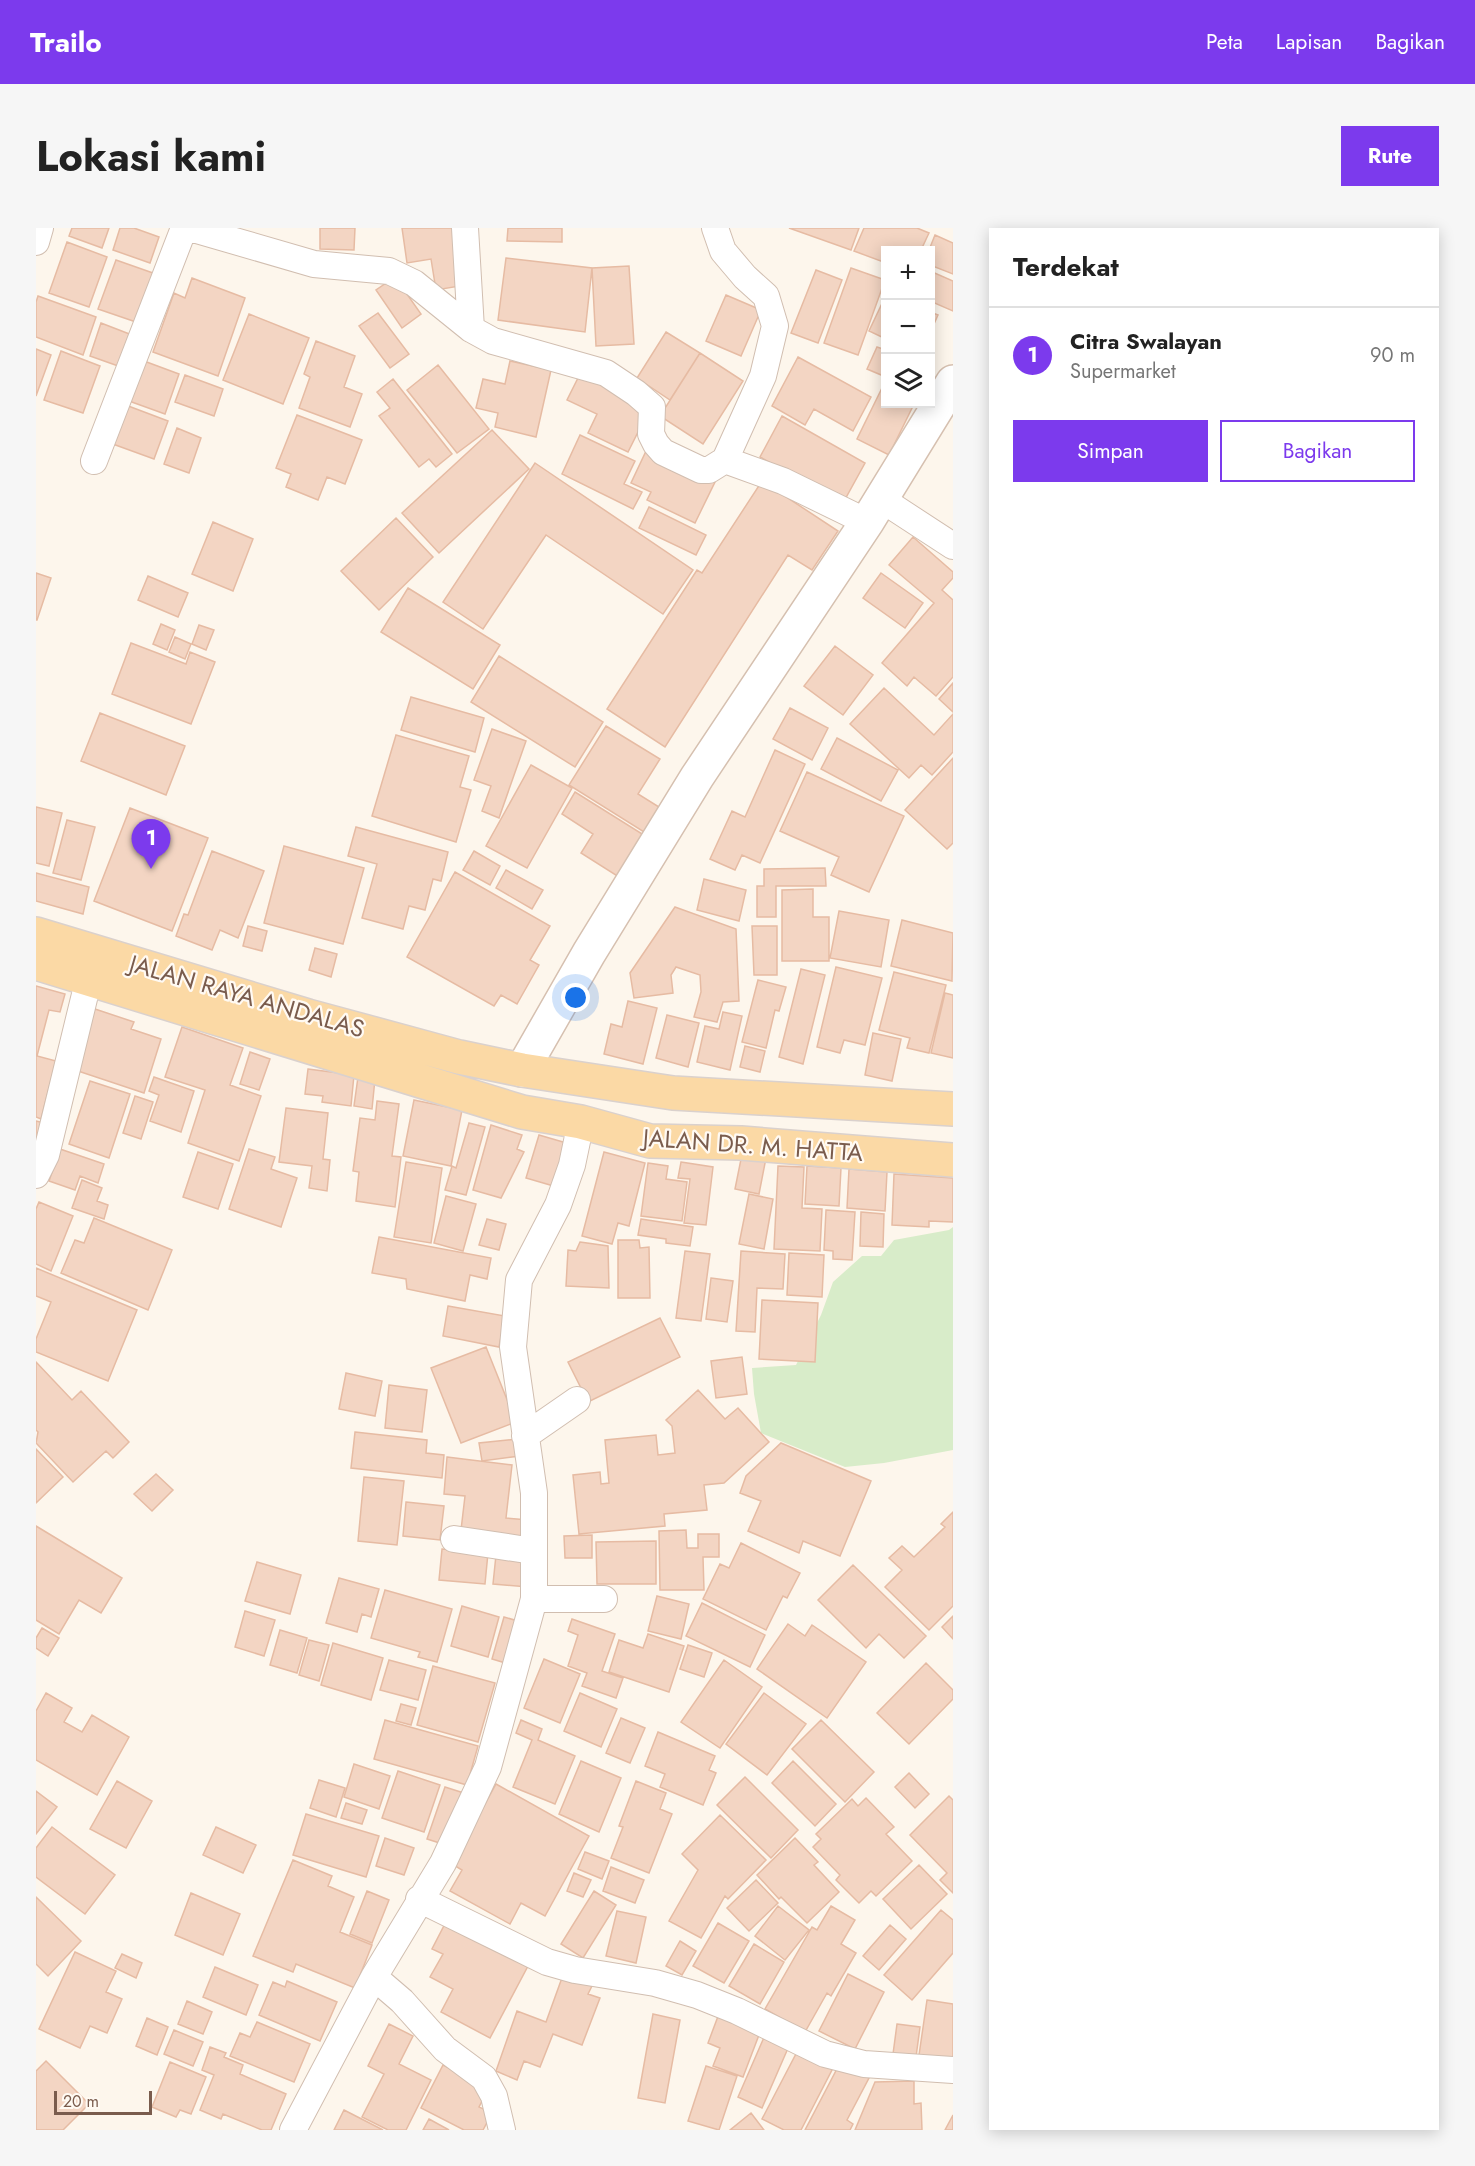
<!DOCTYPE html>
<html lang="id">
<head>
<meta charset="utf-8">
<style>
  body { margin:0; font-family:Jost,sans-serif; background:#f6f6f6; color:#222 }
  .controls { position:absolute; right:18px; top:18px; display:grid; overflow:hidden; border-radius:0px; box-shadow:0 3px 15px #0003 }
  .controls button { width:54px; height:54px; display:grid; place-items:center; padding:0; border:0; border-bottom:2px solid #e0e0e0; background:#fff; color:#222; font:30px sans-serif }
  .scale { position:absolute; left:18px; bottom:15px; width:98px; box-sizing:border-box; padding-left:6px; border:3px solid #7a5c4d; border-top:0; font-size:16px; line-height:21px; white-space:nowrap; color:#7a5c4d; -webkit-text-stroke:4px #fffaf3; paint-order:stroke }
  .you { position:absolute; left:540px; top:770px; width:21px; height:21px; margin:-15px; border:4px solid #fff; border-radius:50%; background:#1a73e8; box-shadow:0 0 0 9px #1a73e833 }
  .badge { display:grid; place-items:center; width:39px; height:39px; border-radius:50%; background:#7c3aed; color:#fff; font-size:20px; font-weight:700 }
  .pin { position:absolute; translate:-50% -50px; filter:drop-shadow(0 2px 3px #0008) }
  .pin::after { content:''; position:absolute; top:32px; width:21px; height:18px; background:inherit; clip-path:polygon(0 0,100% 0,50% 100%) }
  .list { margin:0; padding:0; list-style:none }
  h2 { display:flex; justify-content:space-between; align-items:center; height:78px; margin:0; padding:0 24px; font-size:26px }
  h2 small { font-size:20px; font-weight:400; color:#767676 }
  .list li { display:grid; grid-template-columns:39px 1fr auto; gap:18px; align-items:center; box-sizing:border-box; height:96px; padding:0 24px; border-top:2px solid #e0e0e0 }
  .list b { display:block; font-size:22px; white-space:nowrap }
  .list p { margin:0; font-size:20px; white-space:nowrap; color:#767676 }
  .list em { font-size:20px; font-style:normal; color:#767676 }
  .actions { display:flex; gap:12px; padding:18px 24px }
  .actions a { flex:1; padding:14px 0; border:2px solid #7c3aed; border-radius:0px; text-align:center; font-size:21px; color:#7c3aed }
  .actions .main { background:#7c3aed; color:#fff }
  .icon { flex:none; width:33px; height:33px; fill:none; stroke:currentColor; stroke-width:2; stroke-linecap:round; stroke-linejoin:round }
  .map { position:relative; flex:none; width:917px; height:1902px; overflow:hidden; border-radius:0px }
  header { display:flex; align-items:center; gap:36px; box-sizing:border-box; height:84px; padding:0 30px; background:#7c3aed; color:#fff }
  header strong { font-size:28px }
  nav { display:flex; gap:33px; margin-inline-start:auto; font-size:21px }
  .intro { display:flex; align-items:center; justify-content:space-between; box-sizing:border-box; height:144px; padding:0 36px }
  h1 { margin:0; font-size:42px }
  .button { padding:15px 27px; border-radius:0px; background:#7c3aed; color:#fff; font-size:21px; font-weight:700 }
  main { display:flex; gap:36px; padding:0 36px }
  aside { flex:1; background:#fff; border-radius:0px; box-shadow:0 3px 15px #0003 }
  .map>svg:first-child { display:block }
  .green { fill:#d8ecc9 }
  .building { fill:#f3d5c3; stroke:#e6bba3; stroke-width:1.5 }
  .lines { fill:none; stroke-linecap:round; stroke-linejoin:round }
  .street-casing { stroke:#d1beb0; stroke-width:28 }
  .secondary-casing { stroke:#d6c0b0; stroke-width:36 }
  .primary-casing { stroke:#dad1cd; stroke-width:36 }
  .street { stroke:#fff; stroke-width:26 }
  .secondary { stroke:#fff; stroke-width:33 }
  .primary { stroke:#fbd9a5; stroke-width:33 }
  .labels { text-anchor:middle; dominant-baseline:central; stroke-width:4.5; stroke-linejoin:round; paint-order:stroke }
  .street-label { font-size:24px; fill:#7a5c4d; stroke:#fffaf3 }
</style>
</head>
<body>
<header>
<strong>Trailo</strong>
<nav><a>Peta</a><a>Lapisan</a><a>Bagikan</a></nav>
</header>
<div class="intro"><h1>Lokasi kami</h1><a class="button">Rute</a></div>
<main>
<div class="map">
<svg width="917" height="1902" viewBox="0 0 917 1902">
  <rect width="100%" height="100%" fill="#fdf6ec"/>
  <path class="green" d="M917,999V1222L848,1235L809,1239L725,1205L718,1166L716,1140L760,1137L785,1087L797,1054L826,1028H845L858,1012L913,1002Z"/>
  <path class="building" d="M36,0H73L66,20L33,8Z
    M84,0H98L123,9L114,35L77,22Z
    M284,0H319L318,22L284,21Z
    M366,0H421L430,57L400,62L395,31L371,35Z
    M472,0H526V14L471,13Z
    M753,0H823L815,22Z
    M828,0H881L893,5L885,22H850V35L818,23Z
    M899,7L917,15V46L894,37V22H893Z
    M31,14L71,29L53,79L13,65Z
    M470,30L556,40L549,104L462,92Z
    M80,32L117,45L100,94L62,81Z
    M593,38L598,116L560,118L556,40Z
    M815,40L849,52L822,127L788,115Z
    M780,42L806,52L782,115L755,105Z
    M894,43L917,53V83L894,73Z
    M359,49L385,86L366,100L340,62Z
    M156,50L209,70L182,148L117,124L138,65L149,70Z
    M690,67L725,82L705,128L670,113Z
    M850,67V111L833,103Z
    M2,68L60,89L47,127L0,109V74Z
    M894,84L902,87L894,105Z
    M342,85L373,126L354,140L323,98Z
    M213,86L273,110L247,176L187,152Z
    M65,95L96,107L85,139L54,128Z
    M630,104L664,125L634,172L601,150Z
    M280,113L319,128L308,159L326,166L314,199L263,180L274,149L268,146Z
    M841,119L850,122V149L831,141Z
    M0,121L15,127L0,168Z
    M25,123L64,138L47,185L8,172Z
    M664,125L707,153L667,216L624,188Z
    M762,129L835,169L817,203L778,181L769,197L736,178Z
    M108,133L143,146L129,186L93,173Z
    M474,133L515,142L500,209L459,199L462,185L440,180L447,151L469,156Z
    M402,137L453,201L421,225L371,162Z
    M544,146L614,180L592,224L552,205L561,186L531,172Z
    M149,147L187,161L178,188L139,174Z
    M357,151L416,226L400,239L393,231L383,239L343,188L354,180L341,164Z
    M846,160L850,162V176H878L853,227L821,211Z
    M87,176L132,193L118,231L74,215Z
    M261,187L326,212L309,256L291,249L282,272L250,259L255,246L240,240Z
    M746,188L829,235L807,275L724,229Z
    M141,200L165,210L153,245L128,236Z
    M456,202L493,241L403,325L366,285Z
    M544,207L599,233L588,256L606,264L597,281L526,246Z
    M611,221L679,254L659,295L611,272L615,264L595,255Z
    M499,235L657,342L627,386L510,307L447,401L407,374Z
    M726,253L802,303L776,342L752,327L629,519L571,481L661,342L666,345Z
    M613,279L670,307L660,327L603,300Z
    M360,290L397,329L343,382L305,343Z
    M177,294L217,311L197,363L156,346Z
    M877,309L917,344V350L906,362L917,372V449L900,468L878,449L871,458L846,435L898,375L853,337Z
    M0,345L15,350L1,392H0Z
    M845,345L887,375L869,400L827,370Z
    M112,348L152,365L142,389L102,372Z
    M372,360L464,417L437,461L345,404Z
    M125,396L139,402L131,422L117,416Z
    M163,397L178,402L170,422L156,416Z
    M139,409L155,416L149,431L133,424Z
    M95,415L150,436L154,424L179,434L155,496L76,466Z
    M799,418L837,447L807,487L768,458Z
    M463,428L567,494L539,539L435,474Z
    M917,455V484L903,471Z
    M848,460L898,507L917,486V524L896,547L885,537L873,550L814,496Z
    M375,469L448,490L439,524L365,502Z
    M754,480L792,500L776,532L737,511Z
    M64,485L149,518L130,567L45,533Z
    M570,498L624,531L602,566L623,579L608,604L533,557Z
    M456,501L490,513L463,590L446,583L455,558L438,552Z
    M360,507L433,528L424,559L435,562L420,614L336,588Z
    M801,510L862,542L845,573L785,541Z
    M739,522L769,536L724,635L706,627L699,642L674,631L696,583L709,589Z
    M917,530V615L911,621L869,582Z
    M495,537L536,560L491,640L450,618Z
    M771,544L868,588L833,664L795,647L803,629L744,603Z
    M539,564L611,609L586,651L545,625L557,606L526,586Z
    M0,579L26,585L13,638L0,635Z
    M94,580L172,610L136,703L58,673Z
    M31,592L59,599L45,652L17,645Z
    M320,599L412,624L405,653L397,651L389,682L373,678L367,701L326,690L341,636L312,628Z
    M248,618L328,640L307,716L228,695Z
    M176,623L228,643L202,710L184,702L176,722L140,708L148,686L152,687Z
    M438,623L464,638L454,657L427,642Z
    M789,640L790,658H740V689H721V658H728V641Z
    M470,642L507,662L496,681L460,660Z
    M419,644L514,698L494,732L503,737L481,776L465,767L458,778L371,729Z
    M0,645L53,659L47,686L0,673Z
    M668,651L710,662L703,693L661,682Z
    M777,661V689H793V733H746V662Z
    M639,679L700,701L703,773L687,774L681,794L658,789L665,764L664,747L640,739L635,747L637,765L598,770L594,745Z
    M803,683L853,692L845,739L794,730Z
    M866,692L917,705L916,753L855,738Z
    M212,698L231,703L226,723L207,718Z
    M716,698H741V747H718Z
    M279,720L301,726L295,749L273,742Z
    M800,739L846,750L829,817L808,812L804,825L781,819Z
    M765,741L789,747L767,836L743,829Z
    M858,744L910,757L893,825L871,820L874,810L843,802Z
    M722,752L750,759L743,783L739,782L730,820L706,814Z
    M0,758L29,766L24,784L13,782L1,828L20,833L5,891L0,889Z
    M909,765L917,767V830L895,825Z
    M592,773L621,780L607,836L568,826L575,796L586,799Z
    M59,781L98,794L95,801L125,811L108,865L39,842Z
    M687,784L706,788L694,842L661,834L669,798L683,801Z
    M631,787L663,795L652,839L620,830Z
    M146,799L207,820L194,857L225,868L203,933L152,915L169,862L129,849Z
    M837,805L865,811L856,853L829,847Z
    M709,818L729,823L724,844L704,839Z
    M214,824L234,831L223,862L204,856Z
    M272,841L318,847L315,878L286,874L287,868L269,866Z
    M118,849L158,863L145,904L114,893L123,867L113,863Z
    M322,849L339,851L336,881L318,878Z
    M54,853L94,866L73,930L33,916Z
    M99,868L117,874L105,911L87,905Z
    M378,872L426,882L415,938L367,928Z
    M341,873L363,876L356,928L365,929L359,979L320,973L323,944L317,943L324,890L339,892Z
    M250,880L292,885L287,931L294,932L291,963L273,960L276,938L243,934Z
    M0,893L12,896L0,934Z
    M433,895L449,899L430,967L409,962L416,938L420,940Z
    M455,897L486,907L481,921L488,924L465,970L437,962Z
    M503,907L534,916L521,959L490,950Z
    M24,921L68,936L62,955L44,948L39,962L13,953Z
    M213,921L239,929L235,941L261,950L245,999L193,981Z
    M162,924L197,936L182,981L147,969Z
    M568,924L609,935L593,998L582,995L576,1016L546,1008Z
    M706,926L730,930L723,966L699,961Z
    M370,934L406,940L395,1015L358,1009Z
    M645,934L677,939L670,997L648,995L654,951L642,950Z
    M612,935L632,938L630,951L651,954L646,993L605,988Z
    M742,938L768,939L766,980L786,981L784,1023L738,1021Z
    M771,938L805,940L803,978L769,976Z
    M813,941L851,944L849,983L811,980Z
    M858,946L917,950V994L893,993V999L856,997Z
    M46,952L66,960L61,973L72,977L68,991L36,980Z
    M713,966L737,971L728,1021L703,1016Z
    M410,968L440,976L427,1023L398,1015Z
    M3,974L37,988L15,1043L0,1036V981Z
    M790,982L819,984L816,1032L797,1031V1023L788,1022Z
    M825,984L848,986L847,1019L824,1018Z
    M58,990L136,1022L112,1082L25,1045L39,1012L48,1015Z
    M451,991L470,996L463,1022L443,1017Z
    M605,991L657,999L654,1018L630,1015V1011L602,1007Z
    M343,1009L455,1030L451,1051L434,1047L429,1073L371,1061L370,1051L336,1045Z
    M582,1012H603L604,1020L613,1019L614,1070H582Z
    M544,1014L572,1018L573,1060L530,1058L532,1022L540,1023Z
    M649,1023L674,1026L665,1093L640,1090Z
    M705,1023L749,1026L747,1061L721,1060L719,1104L700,1103Z
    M753,1025L788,1027L786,1069L751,1067Z
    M0,1040L101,1082L72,1153L0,1124V1111L15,1074L0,1068Z
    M675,1050L697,1053L691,1094L670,1091Z
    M726,1072L782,1075L779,1134L723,1131Z
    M412,1078L469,1088L463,1119L407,1108Z
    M624,1090L644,1129L552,1174L532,1134Z
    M450,1119L480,1194L425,1215L395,1140Z
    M706,1129L711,1166L680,1170L675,1133Z
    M0,1134L36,1172L45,1163L93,1214L77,1230L70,1223L37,1254L0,1215L2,1204L0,1202Z
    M310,1145L346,1153L339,1188L303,1181Z
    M353,1157L391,1162L386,1204L349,1200Z
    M662,1162L689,1191L702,1180L733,1214L688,1255L668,1257L671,1282L628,1286L629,1298L543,1306L537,1247L564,1244L565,1256L573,1255L569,1212L620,1207L622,1227L639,1225L636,1198L630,1192Z
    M319,1204L391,1212L390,1225L408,1227L406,1250L315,1240Z
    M482,1211L484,1228L446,1233L443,1215Z
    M745,1215L835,1253L804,1328L767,1313L763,1325L712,1303L725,1273L704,1265L710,1248Z
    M0,1221L27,1249L0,1275Z
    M411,1229L476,1237L470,1290L492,1292L489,1315L425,1302L429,1268L408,1266Z
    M120,1246L137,1262L116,1283L98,1266Z
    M328,1249L368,1253L361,1317L322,1313Z
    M370,1274L408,1278L404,1312L367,1308Z
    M917,1284V1378L893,1402L849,1359L866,1342L853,1330L866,1318L878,1329L909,1299L905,1296Z
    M0,1298L86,1350L65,1385L43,1372L23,1406L0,1392Z
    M650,1302L651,1320H662V1306H683V1329H667L668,1362H624L623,1303Z
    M556,1307V1330H529L528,1308Z
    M620,1313V1356H561L560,1314Z
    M705,1315L764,1345L751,1370L747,1368L730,1402L667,1371L684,1336L693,1340Z
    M406,1321L452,1325L449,1356L403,1352Z
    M460,1327L494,1330L492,1359L457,1356Z
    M221,1334L265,1347L254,1386L209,1373Z
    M817,1337L890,1408L868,1430L843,1406L830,1420L782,1372Z
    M303,1350L343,1361L335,1389L326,1386L321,1404L290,1395Z
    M349,1362L416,1381L401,1434L382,1429L384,1424L335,1410Z
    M621,1368L653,1376L645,1411L612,1403Z
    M666,1375L729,1407L714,1439L650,1408Z
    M426,1378L463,1389L452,1429L415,1418Z
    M209,1383L239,1392L228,1428L199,1419Z
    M917,1388V1411L906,1399Z
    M468,1389L489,1395L476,1437L456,1431Z
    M536,1391L579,1406L566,1443L587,1450L580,1470L546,1458L551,1445L532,1438L542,1407L532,1403Z
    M752,1396L769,1408L776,1397L830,1434L791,1490L721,1441Z
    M6,1400L23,1410L12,1428L0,1420V1410Z
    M244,1402L271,1410L261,1445L234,1437Z
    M612,1406L648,1418L633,1464L573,1444L583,1412L607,1420Z
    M273,1412L293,1417L283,1453L263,1447Z
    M297,1415L347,1430L335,1472L285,1457Z
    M652,1417L676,1425L668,1449L644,1441Z
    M508,1431L544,1446L524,1495L488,1480Z
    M353,1432L390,1442L382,1472L344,1462Z
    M688,1432L726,1459L684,1520L645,1494Z
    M890,1435L917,1462V1471L873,1516L841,1485Z
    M397,1438L459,1455L442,1514L381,1497Z
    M10,1465L36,1480L28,1494L46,1504L56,1487L93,1509L61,1567L0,1532V1483Z
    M544,1465L581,1481L565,1519L528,1503Z
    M728,1465L770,1496L731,1547L690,1516Z
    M365,1476L380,1480L375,1497L360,1493Z
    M585,1490L609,1500L594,1535L570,1525Z
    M349,1492L442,1518L431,1557L338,1531Z
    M485,1492L506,1501L502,1512L539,1528L519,1576L477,1559L496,1512L480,1505Z
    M785,1492L838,1544L809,1574L756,1521Z
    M622,1504L679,1528L673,1542L680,1545L667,1577L624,1559L629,1546L609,1538Z
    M545,1533L585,1550L563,1604L523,1586Z
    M757,1533L800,1576L779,1598L736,1555Z
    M318,1536L354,1548L343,1581L308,1569Z
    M362,1543L404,1557L388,1604L346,1590Z
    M873,1545L893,1566L879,1580L859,1559Z
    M709,1549L762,1602L735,1630L681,1577Z
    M283,1552L309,1560L300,1589L274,1580Z
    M81,1553L116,1573L90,1620L54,1601Z
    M600,1553L630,1565L624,1581L636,1586L613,1645L575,1630L587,1599L583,1598Z
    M460,1556L553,1608L509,1688L485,1675L474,1696L414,1663L426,1642L416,1636Z
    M409,1559L431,1566L413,1618L391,1611Z
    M0,1563L21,1579L0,1606Z
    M913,1568L917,1572V1665L904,1652L911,1645L874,1607Z
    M830,1570L858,1599L850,1606L876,1633L840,1668L835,1663L823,1675L800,1652L804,1647L777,1619L785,1611L780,1606L816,1571L822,1578Z
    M310,1575L331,1582L326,1596L305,1590Z
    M270,1586L343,1608L330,1649L257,1627Z
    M684,1587L730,1632L692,1671L689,1668L665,1710L633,1693L662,1642L646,1626Z
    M16,1599L79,1647L49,1686L0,1649V1620Z
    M180,1599L220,1617L207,1645L167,1627Z
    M349,1610L378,1620L368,1647L340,1638Z
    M759,1610L782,1634L778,1637L803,1664L771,1695L745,1669L743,1671L721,1647Z
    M549,1624L573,1633L566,1651L542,1641Z
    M257,1632L296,1648L292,1658L318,1669L304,1704L336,1717L319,1760L260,1736L257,1744L217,1728Z
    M883,1637L911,1666L875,1701L847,1671Z
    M575,1639L608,1652L599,1675L567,1663Z
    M538,1645L555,1652L547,1669L531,1663Z
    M720,1652L742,1675L713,1703L691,1680Z
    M331,1663L353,1672L336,1715L314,1706Z
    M558,1663L580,1677L547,1730L525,1716Z
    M155,1665L204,1686L187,1727L139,1707Z
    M0,1669L45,1713L12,1748L0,1736Z
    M742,1678L773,1702L749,1732L719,1708Z
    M795,1678L819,1692L805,1716L820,1725L795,1768L791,1765L769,1804L729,1781L776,1699L781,1702Z
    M905,1682L917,1692V1725L876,1772L848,1747Z
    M581,1683L610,1689L600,1735L570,1728Z
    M413,1688L492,1738L454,1810L405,1784L417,1761L394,1749L407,1726L396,1721Z
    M682,1695L713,1713L688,1755L657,1738Z
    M854,1697L870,1711L843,1742L827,1728Z
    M644,1713L660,1723L646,1747L630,1738Z
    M718,1716L748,1734L724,1776L693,1758Z
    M39,1724L80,1743L70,1764L86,1771L71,1805L54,1798L44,1820L3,1801Z
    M86,1726L106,1735L100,1750L79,1740Z
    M179,1739L222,1757L210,1787L167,1769Z
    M812,1746L848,1764L819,1821L783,1803Z
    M527,1747L556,1758L552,1766L564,1770L546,1817L517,1806L504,1839L488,1833L481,1852L460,1843L481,1783L510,1794Z
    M251,1753L301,1774L284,1813L223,1787L237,1754L249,1759Z
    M891,1772L917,1776V1839L882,1834Z
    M151,1773L176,1784L167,1806L142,1796Z
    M684,1783L726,1799L707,1849L677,1838L684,1820L672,1815Z
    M617,1786L644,1792L629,1875L602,1870Z
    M111,1790L132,1799L121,1827L100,1818Z
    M221,1794L274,1816L258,1854L194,1828L204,1805L214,1809Z
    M353,1796L377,1808L363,1836L395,1852L370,1902H352L326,1889L348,1846L332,1838Z
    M861,1796L884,1799L880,1829L857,1826Z
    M138,1802L167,1814L157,1838L128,1826Z
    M729,1807L753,1818L726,1880L702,1869Z
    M174,1819L190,1825L188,1829L207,1837L204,1846L250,1866L235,1902H226L187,1886L185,1891L164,1882L178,1847L166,1842Z
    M762,1822L797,1840L765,1902H748L726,1891Z
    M10,1833L53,1876L27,1902H0V1843Z
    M134,1834L170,1849L155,1886L144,1882L140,1889L116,1879Z
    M804,1835L833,1850L811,1892L817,1896L814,1902H769Z
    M407,1837L453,1860L443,1879L456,1885L447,1902H428L385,1880Z
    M670,1838L701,1848L683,1902L652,1893Z
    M878,1853V1876L885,1875L886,1902H819L839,1854Z
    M308,1882L347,1902H298Z
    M715,1885L728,1902H694Z
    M917,1887V1902H909Z
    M393,1891L413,1902H387Z"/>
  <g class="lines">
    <defs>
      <path id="street" d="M154,0L278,36L353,43L378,55L435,101L457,113L570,145L600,165L616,179L615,206L620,216L627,224L665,242H673L689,232L747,253L831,294
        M429,0L435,101
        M679,0L687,23L709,49L730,68L739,98L727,148L689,232
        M0,14L4,0
        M58,233L148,0
        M845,271L917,318
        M0,947L10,927L53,750
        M489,1208L541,1172
        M418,1311L497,1323
        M498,1371H568
        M383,1671L511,1734L539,1742L619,1755L661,1767L701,1783L789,1826L828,1836L917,1842
        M338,1749L366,1773L409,1821L448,1850L458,1868L466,1902
        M257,1902L338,1749L407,1635L452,1539L498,1371V1265L477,1119L483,1052L522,977L536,937L545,894"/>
      <path id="secondary" d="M486,842L553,725L661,549L831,294L917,154"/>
      <path id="primary" d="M0,706L272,788L423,829L486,842L637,865L917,881
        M0,735L486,884L545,894L614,913L705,915L917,932"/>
    </defs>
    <use href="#street" class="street-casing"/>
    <use href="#secondary" class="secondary-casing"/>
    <use href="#primary" class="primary-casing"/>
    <use href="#street" class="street"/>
    <use href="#secondary" class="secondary"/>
    <use href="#primary" class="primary"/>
  </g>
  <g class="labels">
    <g class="street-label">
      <text transform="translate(211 768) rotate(16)">JALAN RAYA ANDALAS</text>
      <text transform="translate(717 917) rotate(4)">JALAN DR. M. HATTA</text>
    </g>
  </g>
</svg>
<div class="controls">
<button>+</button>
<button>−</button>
<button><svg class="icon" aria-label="layers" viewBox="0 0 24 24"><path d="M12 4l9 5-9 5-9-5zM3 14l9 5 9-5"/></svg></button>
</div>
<div class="scale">20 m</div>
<div class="you"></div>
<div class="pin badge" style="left:115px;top:641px">1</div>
</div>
<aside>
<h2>Terdekat<small></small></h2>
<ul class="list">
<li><span class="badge">1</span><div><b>Citra Swalayan</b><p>Supermarket</p></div><em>90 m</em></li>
</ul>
<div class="actions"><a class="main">Simpan</a><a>Bagikan</a></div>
</aside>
</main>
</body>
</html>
